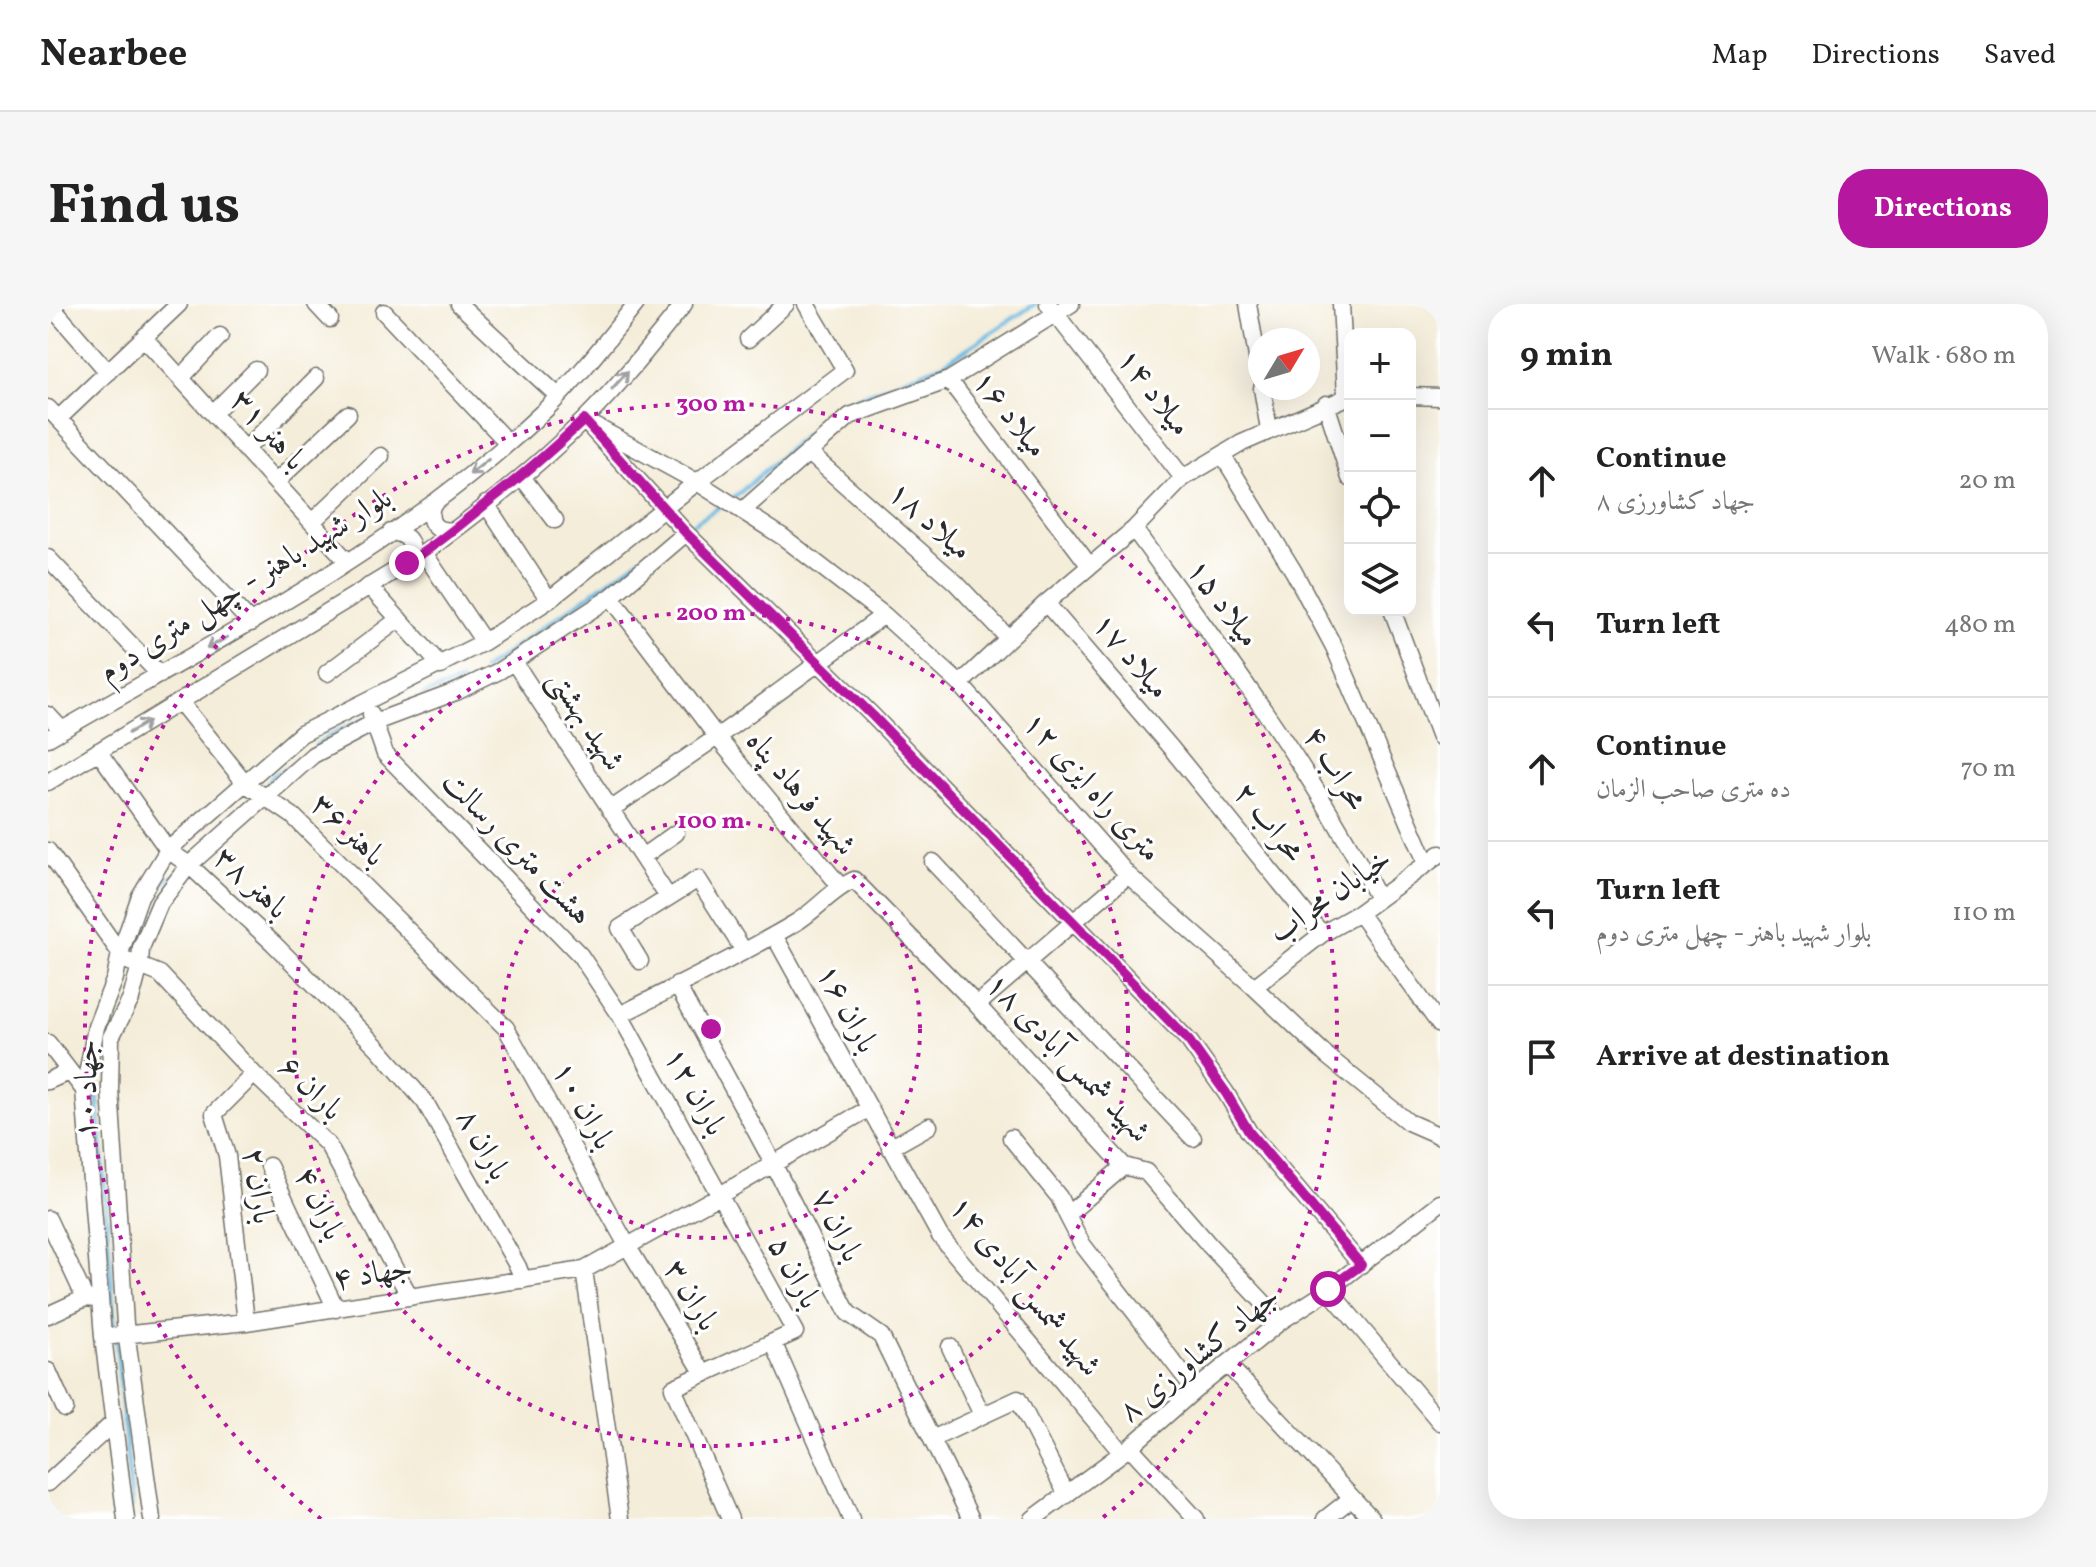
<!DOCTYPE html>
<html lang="en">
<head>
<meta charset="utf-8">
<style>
  body { margin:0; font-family:Vollkorn,Amiri,serif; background:#f6f6f6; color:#222 }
  .controls { position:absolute; right:24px; top:24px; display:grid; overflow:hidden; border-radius:16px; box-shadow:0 8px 32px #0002 }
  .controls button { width:72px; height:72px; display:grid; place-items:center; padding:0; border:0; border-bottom:2px solid #e0e0e0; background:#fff; color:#222; font:40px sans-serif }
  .compass { position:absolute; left:1200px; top:24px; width:72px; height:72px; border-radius:50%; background:#fff; box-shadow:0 8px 32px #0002; rotate:52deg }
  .stop { position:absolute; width:24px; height:24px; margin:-18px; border:6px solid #b5179e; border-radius:50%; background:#fff }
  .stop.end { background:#b5179e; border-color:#fff; box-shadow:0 2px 8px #0008 }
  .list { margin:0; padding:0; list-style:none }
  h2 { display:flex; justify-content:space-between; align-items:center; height:104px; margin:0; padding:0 32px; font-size:34px }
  h2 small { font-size:26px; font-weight:400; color:#767676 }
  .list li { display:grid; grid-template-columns:52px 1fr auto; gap:24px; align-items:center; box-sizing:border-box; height:144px; padding:0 32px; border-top:2px solid #e0e0e0 }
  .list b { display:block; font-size:30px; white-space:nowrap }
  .list p { margin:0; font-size:26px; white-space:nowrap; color:#767676 }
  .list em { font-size:26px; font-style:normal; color:#767676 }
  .icon { flex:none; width:44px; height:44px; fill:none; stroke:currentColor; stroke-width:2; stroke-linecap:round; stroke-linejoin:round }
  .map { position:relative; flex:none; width:1392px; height:1215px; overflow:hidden; border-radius:32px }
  header { display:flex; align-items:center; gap:48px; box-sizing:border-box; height:112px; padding:0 40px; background:#fff; border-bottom:2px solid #e0e0e0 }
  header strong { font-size:38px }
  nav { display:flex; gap:44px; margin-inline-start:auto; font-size:28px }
  .intro { display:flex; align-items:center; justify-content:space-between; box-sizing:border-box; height:192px; padding:0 48px }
  h1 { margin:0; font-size:56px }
  .button { padding:20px 36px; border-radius:32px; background:#b5179e; color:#fff; font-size:28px; font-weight:700 }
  main { display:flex; gap:48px; padding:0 48px }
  aside { flex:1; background:#fff; border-radius:32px; box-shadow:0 8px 32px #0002 }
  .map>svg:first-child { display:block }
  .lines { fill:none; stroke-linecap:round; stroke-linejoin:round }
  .stream { stroke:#68b9e3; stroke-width:4 }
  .minor-casing { stroke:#716f68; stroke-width:19 }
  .minor { stroke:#fff; stroke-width:16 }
  .oneway { stroke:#a0a0a0 }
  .route { stroke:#b5179e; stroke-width:10 }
  .ring { fill:none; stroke:#b5179e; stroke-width:4; stroke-dasharray:4 8 }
  .labels { text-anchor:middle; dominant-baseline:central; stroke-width:6; stroke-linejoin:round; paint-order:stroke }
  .street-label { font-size:32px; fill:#2b2b2b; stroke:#fff }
  .centre { fill:#b5179e; stroke:#fff; stroke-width:4 }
  .ring-label { font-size:24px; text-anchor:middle; font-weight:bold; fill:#b5179e; stroke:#fff; stroke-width:6; stroke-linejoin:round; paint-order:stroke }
</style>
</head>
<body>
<header>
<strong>Nearbee</strong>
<nav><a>Map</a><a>Directions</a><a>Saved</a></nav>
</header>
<div class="intro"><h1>Find us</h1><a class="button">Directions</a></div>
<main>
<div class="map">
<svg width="1392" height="1215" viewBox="0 0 1392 1215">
  <rect width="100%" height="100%" fill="#fff"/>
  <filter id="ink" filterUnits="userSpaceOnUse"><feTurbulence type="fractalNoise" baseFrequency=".0125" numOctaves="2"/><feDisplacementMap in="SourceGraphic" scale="16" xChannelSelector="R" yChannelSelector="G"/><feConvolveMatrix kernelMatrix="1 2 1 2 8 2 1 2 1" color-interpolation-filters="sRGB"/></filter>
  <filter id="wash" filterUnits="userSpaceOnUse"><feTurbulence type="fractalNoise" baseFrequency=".006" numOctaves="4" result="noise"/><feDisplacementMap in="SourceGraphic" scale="32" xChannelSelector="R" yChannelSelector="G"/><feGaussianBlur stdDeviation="1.8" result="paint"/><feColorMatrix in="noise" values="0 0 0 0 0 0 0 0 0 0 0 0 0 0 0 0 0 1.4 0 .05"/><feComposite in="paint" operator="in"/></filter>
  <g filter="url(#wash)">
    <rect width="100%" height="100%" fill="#f4edd9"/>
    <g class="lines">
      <path class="stream" d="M686,194L746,140L806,95L897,59L987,0
        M638,224L674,201
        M435,366L627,230
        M376,391L413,377
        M268,441L281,431L320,413
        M217,484L225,472L239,464
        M105,596L112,583L124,572
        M81,655L84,641L101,604
        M67,1028L48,772L55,726L77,687L80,664
        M68,1036L84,1203"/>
    </g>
  </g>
  <g filter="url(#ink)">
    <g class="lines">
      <defs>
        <path id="minor" d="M1,0L60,68
          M268,0L282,15
          M411,0L510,92
          M1000,0L1135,174
          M1200,0L1212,71
          M1293,0L1298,91
          M336,8L460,139
          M96,34L300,258
          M700,35L738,0
          M133,74L172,32
          M901,76L1041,261
          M1214,84L1221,126
          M1362,92L1392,93
          M1278,100L1302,174
          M0,104L203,319
          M165,109L208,66
          M10,115L131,0
          M536,116L638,229L825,412L1141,737L1178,789L1201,828L1313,961
          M547,122L649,178L797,66L758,0
          M198,145L268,74
          M760,148L908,279L960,334
          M1175,152L1246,268L1286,343L1379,560
          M474,173L507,216
          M228,178L300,110
          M385,199C378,218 387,229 406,226
          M438,200L501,296
          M694,207L802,112L901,76L1023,0
          M264,218L333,152
          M1086,225C1172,344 1263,463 1330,595
          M343,228C362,230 369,242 359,259
          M376,249L436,338
          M0,254L112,371
          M321,282L393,362
          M563,293L669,433L792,582
          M998,299L1123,444L1274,630
          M1344,306L1392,433
          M466,358L620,593
          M279,369L351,315
          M912,380L998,299L1086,225L1135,174L1194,139L1302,92
          M133,399L198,480L245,512L458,724L580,943L656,1070
          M323,410L337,450L532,651L572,711L747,1028L625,1084L682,1215
          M0,411L14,426
          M0,434C172,334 352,244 497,106C530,74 559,36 588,0
          M50,447L120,546L141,561L225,639L330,744L377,798L470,963L475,976
          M0,478L376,249C431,208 487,165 536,116C572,80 604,40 636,0
          M562,506L669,433L836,311
          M0,547L77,656L112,670L206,770L280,841L362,993
          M594,553L628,529
          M885,558L1145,834
          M1311,609L1392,721
          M726,631L892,932L1074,1149
          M592,657L572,624L650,575L696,647
          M629,681L726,861L800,1009L833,1032L923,1215
          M1206,683L1274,630L1311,609L1392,550
          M929,701L1080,571
          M572,711C630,681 690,653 747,619C768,607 783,586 806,576L929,701L1076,862L1098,868L1162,942L1233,1017
          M0,739L36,786
          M0,777L20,768
          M963,834L1011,893L1019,911
          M842,844L881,822
          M221,862L288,1005
          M1076,862L1019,911L1034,940L1147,1086
          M0,915L37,994
          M536,966L572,1215
          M1280,985L1392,1118
          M0,1011L37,994L47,995
          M198,1018L179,852L166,810L206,770
          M55,1033L198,1018L536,966L672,891L820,805
          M725,1038L803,1215
          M902,1043L934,1111
          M1180,1061L1324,1215
          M0,1067L17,1105
          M884,1135L970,1095L1019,1191
          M1082,1143L1148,1215
          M0,1179L66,1118
          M78,1215L55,1033L36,786L48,723L67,674L72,649L92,592L120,546L253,430L436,338L501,296L649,178L735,233L836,311L912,380L1080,571L1206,683L1279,752L1360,818L1392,832
          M104,1215L77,1020L62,785L63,733L83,695L92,661L93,644L112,599L141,561L265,451L327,418L410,387L451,367L563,293L638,229
          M985,1215L1082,1143L1147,1086L1233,1017L1272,992L1392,899
          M1277,1215L1304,1194"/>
      </defs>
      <use href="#minor" class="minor-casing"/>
      <use href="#minor" class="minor"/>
    </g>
    <defs><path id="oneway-shaft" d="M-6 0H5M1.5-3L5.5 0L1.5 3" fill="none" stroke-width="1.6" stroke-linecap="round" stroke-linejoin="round" transform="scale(2)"/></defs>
    <g class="oneway">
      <use href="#oneway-shaft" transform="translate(572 76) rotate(-48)"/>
      <use href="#oneway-shaft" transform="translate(431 163) rotate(141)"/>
      <use href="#oneway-shaft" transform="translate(169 339) rotate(151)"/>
      <use href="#oneway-shaft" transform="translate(91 423) rotate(-31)"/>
    </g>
  </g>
  <g class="lines" filter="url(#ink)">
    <path class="route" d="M359,259C389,241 414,219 440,198C474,172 505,145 536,116L638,229L825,412L1141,737L1178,789L1201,828L1313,961L1280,985"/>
  </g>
  <g class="ring">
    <circle cx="663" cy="725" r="209"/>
    <circle cx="663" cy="725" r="417"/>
    <path d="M273 1215A626 626 0 1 1 1053 1215"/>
  </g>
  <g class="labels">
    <g class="street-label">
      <text transform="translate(1105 89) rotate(53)">میلاد ۱۴</text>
      <text transform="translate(961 111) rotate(52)">میلاد ۱۶</text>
      <text transform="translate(219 127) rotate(48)">با هنر ۳۱</text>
      <text transform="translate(881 218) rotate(42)">میلاد ۱۸</text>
      <text transform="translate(198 282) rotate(-32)">بلوار شهید باهنر - چهل متری دوم</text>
      <text transform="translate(1174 300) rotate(54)">میلاد ۱۵</text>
      <text transform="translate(1082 353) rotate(50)">میلاد ۱۷</text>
      <text transform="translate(537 417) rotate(57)">شهید بهشتی</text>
      <text transform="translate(1286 465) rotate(58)">محراب ۴</text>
      <text transform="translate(1043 484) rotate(48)">۱۲ متری راه ایزی</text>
      <text transform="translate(752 490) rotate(50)">شهید فرهاد پناه</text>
      <text transform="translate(1220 519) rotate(51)">محراب ۲</text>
      <text transform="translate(299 527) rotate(44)">باهنر ۳۶</text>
      <text transform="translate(468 545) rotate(46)">هشت متری رسالت</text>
      <text transform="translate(202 580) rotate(43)">باهنر ۳۸</text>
      <text transform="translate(1283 593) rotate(-35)">خیابان محراب</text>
      <text transform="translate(798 705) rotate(62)">باران ۱۶</text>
      <text transform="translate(1019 755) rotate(46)">شهید شمس آبادی ۱۸</text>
      <text transform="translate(40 785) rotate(-89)">جهاد ۱۰</text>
      <text transform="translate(262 785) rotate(45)">باران ۶</text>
      <text transform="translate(646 788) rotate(61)">باران ۱۲</text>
      <text transform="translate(534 802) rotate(61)">باران ۱۰</text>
      <text transform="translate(434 841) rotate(61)">باران ۸</text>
      <text transform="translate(209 882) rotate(82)">باران ۲</text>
      <text transform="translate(270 900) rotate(65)">باران ۴</text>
      <text transform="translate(788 922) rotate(64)">باران ۷</text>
      <text transform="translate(745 969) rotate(62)">باران ۵</text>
      <text transform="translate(325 971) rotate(-9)">جهاد ۴</text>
      <text transform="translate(976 983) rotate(51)">شهید شمس آبادی ۱۴</text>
      <text transform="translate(642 992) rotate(59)">باران ۳</text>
      <text transform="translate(1152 1051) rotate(-39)">جهاد کشاورزی ۸</text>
    </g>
  </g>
  <circle cx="663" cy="725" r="12" class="centre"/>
  <g class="ring-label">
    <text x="663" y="107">300 m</text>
    <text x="663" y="316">200 m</text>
    <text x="663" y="524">100 m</text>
  </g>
</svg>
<div class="controls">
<button>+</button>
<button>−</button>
<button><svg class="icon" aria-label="locate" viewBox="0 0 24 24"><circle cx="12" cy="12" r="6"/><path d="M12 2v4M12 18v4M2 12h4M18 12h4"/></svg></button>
<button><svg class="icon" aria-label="layers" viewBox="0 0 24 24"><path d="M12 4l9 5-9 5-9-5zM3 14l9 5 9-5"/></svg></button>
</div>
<svg class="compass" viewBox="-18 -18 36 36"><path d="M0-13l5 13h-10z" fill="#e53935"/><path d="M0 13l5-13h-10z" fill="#767676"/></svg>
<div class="stop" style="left:1280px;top:985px"></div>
<div class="stop end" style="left:359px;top:259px"></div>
</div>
<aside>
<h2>9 min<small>Walk · 680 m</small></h2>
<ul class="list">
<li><svg class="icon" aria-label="ahead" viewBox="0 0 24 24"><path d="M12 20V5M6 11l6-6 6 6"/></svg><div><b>Continue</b><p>جهاد کشاورزی ۸</p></div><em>20 m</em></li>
<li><svg class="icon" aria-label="left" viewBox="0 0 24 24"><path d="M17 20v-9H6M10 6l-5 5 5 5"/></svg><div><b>Turn left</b></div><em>480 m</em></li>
<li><svg class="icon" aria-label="ahead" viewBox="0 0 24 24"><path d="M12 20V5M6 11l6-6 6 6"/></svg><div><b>Continue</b><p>ده متری صاحب الزمان</p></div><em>70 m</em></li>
<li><svg class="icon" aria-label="left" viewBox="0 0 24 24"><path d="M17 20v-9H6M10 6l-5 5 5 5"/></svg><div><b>Turn left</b><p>بلوار شهید باهنر - چهل متری دوم</p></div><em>110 m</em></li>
<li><svg class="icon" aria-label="arrive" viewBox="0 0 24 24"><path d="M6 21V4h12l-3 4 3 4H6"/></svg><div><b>Arrive at destination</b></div></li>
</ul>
</aside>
</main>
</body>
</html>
